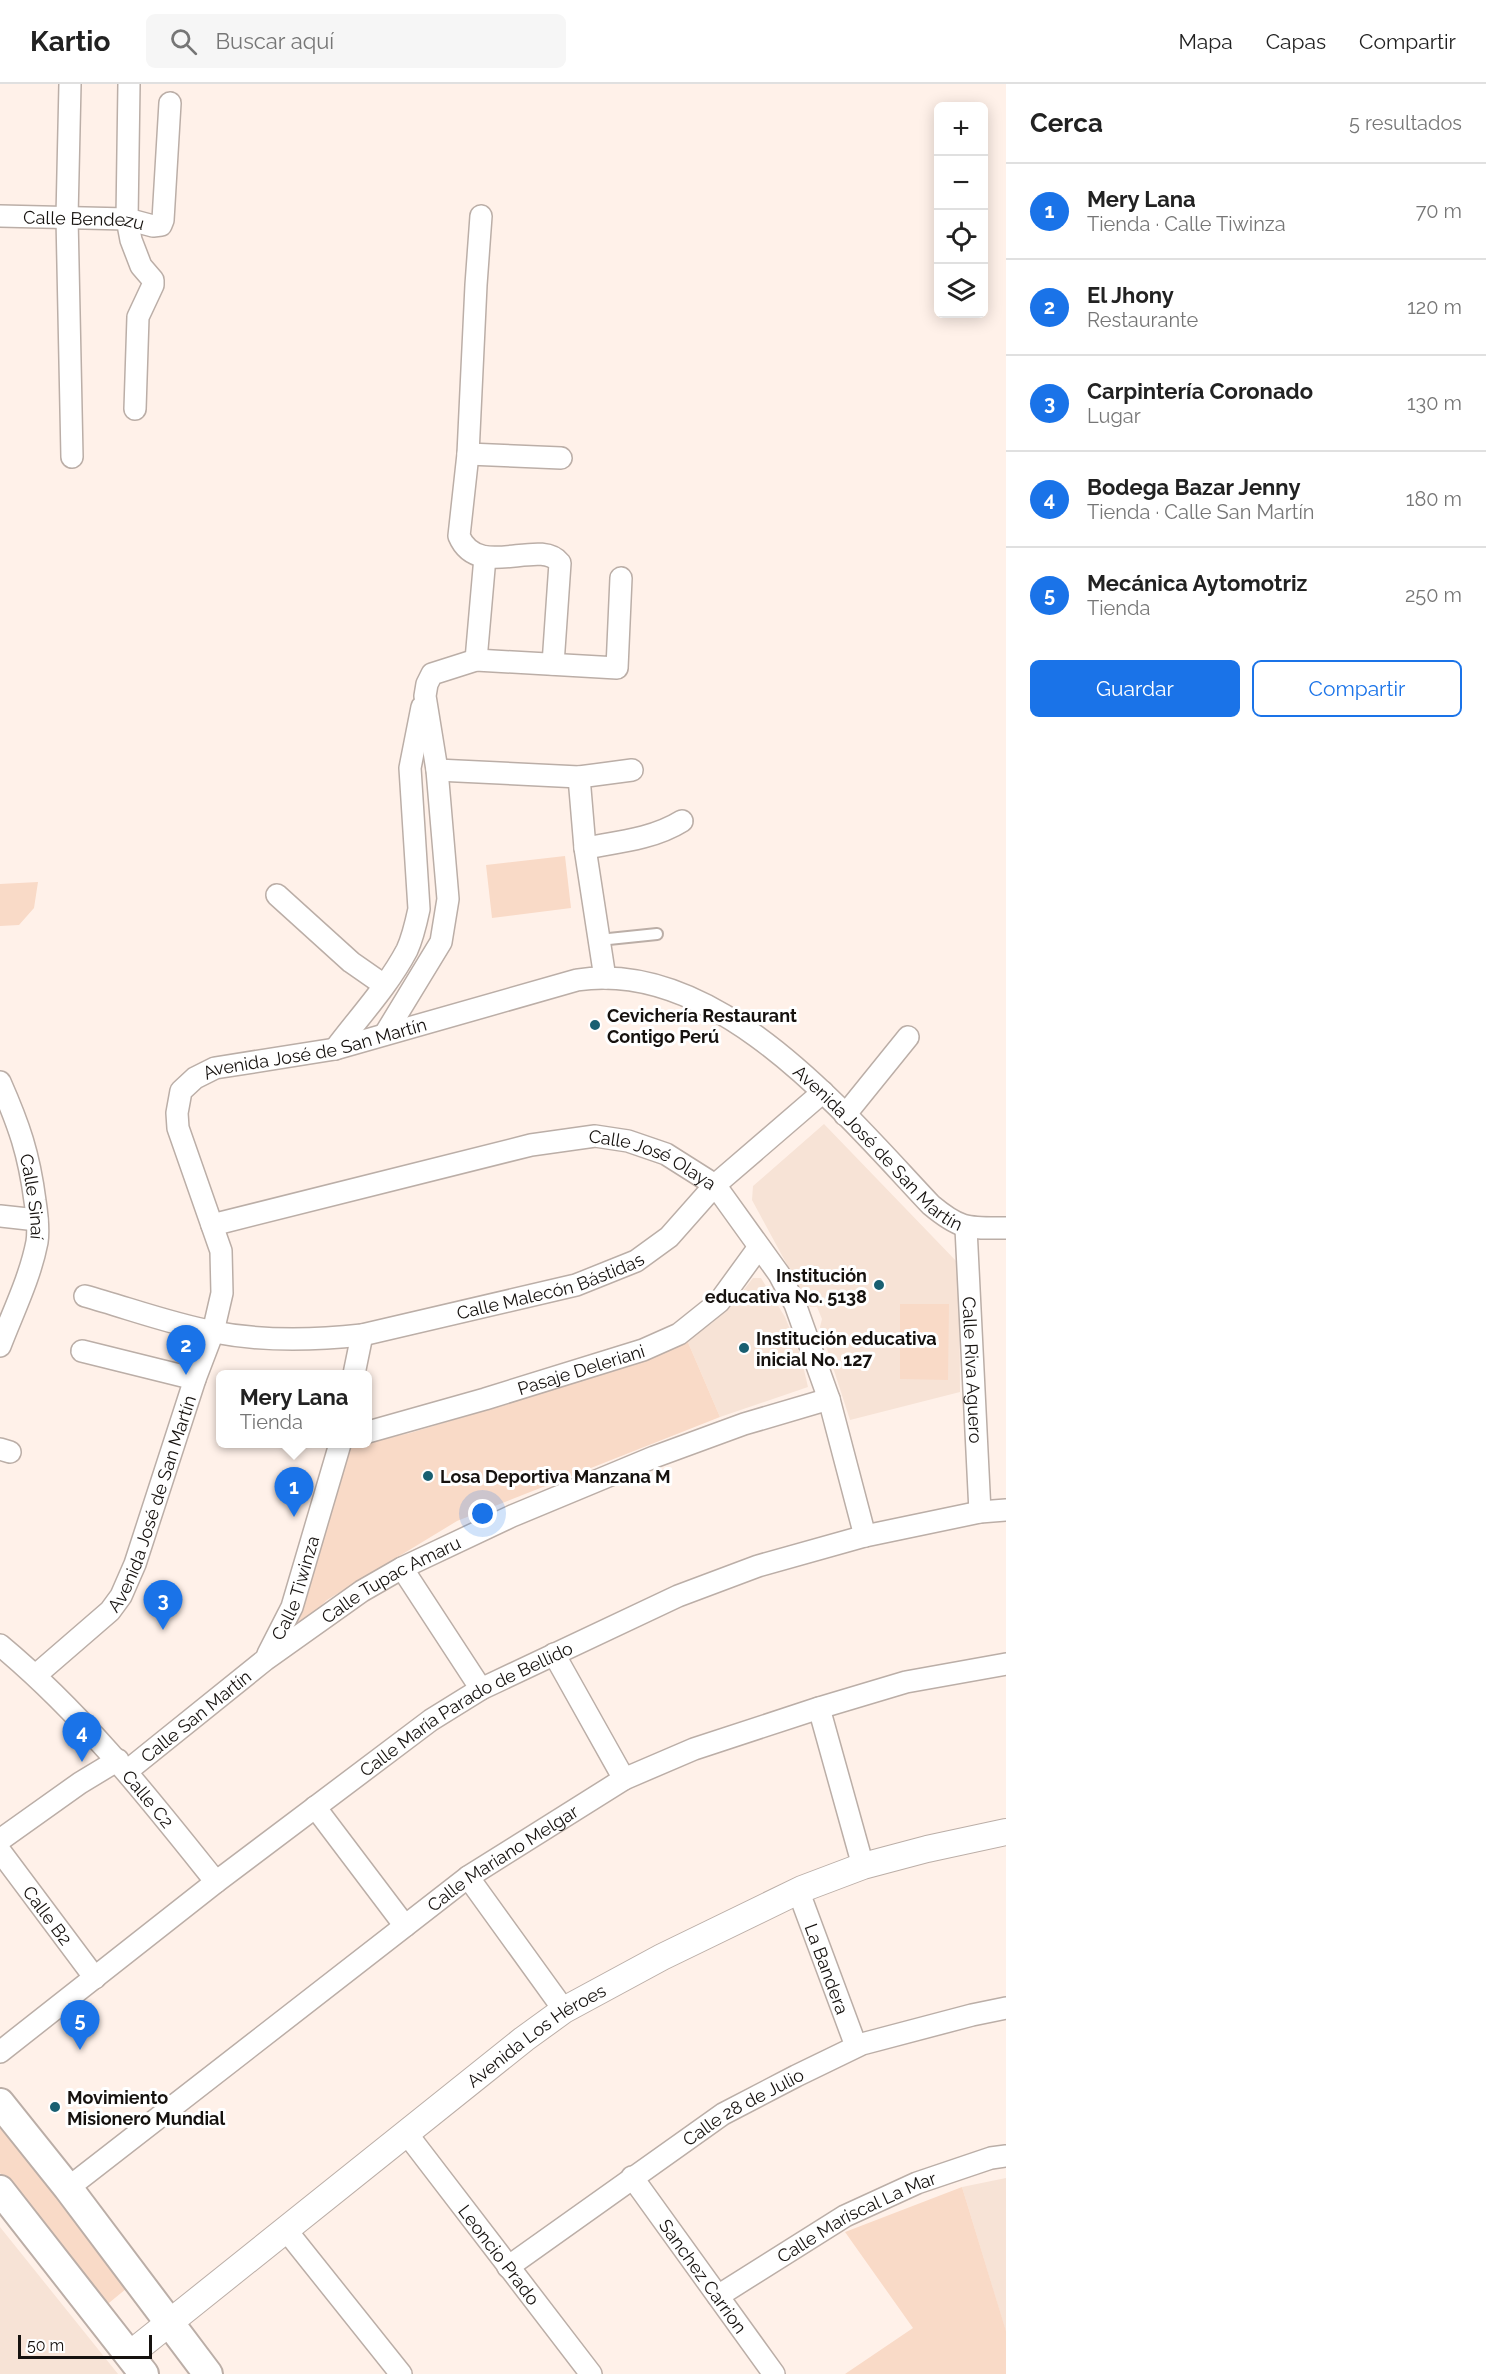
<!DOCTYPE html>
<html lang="es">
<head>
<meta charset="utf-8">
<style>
  body { margin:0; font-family:Raleway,sans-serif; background:#f6f6f6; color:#222 }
  .controls { position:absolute; right:18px; top:18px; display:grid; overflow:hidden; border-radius:9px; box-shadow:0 3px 15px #0003 }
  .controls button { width:54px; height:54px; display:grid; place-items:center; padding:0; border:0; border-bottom:2px solid #e0e0e0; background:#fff; color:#222; font:30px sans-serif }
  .scale { position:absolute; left:18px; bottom:15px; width:134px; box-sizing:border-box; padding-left:6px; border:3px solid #16120f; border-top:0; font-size:16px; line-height:21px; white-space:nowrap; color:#16120f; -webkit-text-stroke:4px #fff; paint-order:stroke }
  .you { position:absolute; left:483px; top:1430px; width:21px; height:21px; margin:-15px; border:4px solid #fff; border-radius:50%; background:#1a73e8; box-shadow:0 0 0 9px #1a73e833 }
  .badge { display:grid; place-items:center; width:39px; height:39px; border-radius:50%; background:#1a73e8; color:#fff; font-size:20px; font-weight:700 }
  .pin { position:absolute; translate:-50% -50px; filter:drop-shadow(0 2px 3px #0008) }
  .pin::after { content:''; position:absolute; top:32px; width:21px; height:18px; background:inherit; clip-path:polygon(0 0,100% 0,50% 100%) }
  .popup { position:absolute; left:216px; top:1286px; width:156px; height:78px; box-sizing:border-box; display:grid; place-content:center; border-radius:9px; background:#fff; filter:drop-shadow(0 2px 4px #0005); font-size:20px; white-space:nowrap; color:#767676 }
  .popup b { font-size:22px; color:#222 }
  .popup::after { content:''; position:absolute; left:50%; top:100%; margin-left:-12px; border:12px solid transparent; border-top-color:#fff }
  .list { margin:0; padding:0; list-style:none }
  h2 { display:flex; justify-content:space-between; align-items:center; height:78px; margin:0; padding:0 24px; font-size:26px }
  h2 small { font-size:20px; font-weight:400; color:#767676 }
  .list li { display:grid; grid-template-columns:39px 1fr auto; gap:18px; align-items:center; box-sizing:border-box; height:96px; padding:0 24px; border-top:2px solid #e0e0e0 }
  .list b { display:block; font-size:22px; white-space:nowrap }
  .list p { margin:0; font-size:20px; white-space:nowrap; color:#767676 }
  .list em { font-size:20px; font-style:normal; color:#767676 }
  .actions { display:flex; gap:12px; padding:18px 24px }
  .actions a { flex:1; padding:14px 0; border:2px solid #1a73e8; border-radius:9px; text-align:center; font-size:21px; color:#1a73e8 }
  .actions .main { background:#1a73e8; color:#fff }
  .icon { flex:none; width:33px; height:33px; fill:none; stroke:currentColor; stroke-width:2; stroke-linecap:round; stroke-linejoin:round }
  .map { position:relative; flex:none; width:1006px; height:2290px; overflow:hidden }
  header { display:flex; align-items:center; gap:36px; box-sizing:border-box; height:84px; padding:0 30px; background:#fff; border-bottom:2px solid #e0e0e0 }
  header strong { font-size:28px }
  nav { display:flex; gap:33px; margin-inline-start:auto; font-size:21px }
  .search { width:420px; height:54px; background:#f6f6f6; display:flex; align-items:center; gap:15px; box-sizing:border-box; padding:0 21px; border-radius:9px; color:#767676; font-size:22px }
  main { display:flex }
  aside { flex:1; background:#fff }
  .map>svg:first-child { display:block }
  .built { fill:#f7e3d6 }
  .green { fill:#f9dac7 }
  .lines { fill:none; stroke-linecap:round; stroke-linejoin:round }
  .service-casing { stroke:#bbaea7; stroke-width:14 }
  .minor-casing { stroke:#bbaea7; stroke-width:24 }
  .tertiary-casing { stroke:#bbaea7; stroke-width:28 }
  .secondary-casing { stroke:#bbaea7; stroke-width:32 }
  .service { stroke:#fff; stroke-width:10 }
  .minor { stroke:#fff; stroke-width:21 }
  .tertiary { stroke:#fff; stroke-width:26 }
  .secondary { stroke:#fff; stroke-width:28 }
  .poi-dot { fill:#195f71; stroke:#fff; stroke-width:2 }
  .labels { text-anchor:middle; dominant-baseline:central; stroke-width:6; stroke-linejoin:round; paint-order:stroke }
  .street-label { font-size:18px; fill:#16120f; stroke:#fff }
  .poi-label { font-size:18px; font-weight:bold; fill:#16120f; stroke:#fff; text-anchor:start }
</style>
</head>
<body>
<header>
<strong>Kartio</strong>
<div class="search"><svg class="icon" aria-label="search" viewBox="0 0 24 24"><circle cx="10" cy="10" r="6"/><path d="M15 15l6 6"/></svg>Buscar aquí</div>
<nav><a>Mapa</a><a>Capas</a><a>Compartir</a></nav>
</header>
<main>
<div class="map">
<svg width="1006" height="2290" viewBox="0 0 1006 2290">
  <rect width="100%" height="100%" fill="#fff1e9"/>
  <path class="built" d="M824,1040L959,1180L960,1308L850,1336L820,1243L822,1235L817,1223H810L752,1116L753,1102Z
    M753,1194H761L785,1233L801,1273L808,1303L720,1333L687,1256L712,1239L731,1222Z
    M1006,2094V2248L962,2103Z
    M0,2143L118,2290H0Z"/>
  <path class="green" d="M565,772L571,824L492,834L486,781Z
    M38,798L34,824L19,841L0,842V800Z
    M900,1220H949L948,1296L900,1295Z
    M687,1256L720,1333L457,1437L327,1516L302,1541L295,1539L350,1363L410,1349L634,1281Z
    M0,2032L132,2200L104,2223L0,2089Z
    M962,2103L1006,2247V2290H845L913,2244L845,2148Z"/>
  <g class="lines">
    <defs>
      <path id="service" d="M599,856L657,850"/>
      <g id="minor">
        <path d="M70,0L67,133L72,373"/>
        <path d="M129,0L127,135L131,156L141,182L153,196V201L138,233L135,325"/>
        <path id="s1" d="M0,132L127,135L153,142L161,141L163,136L170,19"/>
        <path d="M481,132L476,201L468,370L459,452C478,497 540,453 560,479L553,580"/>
        <path d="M468,370L561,374"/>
        <path d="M476,576L485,473"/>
        <path d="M437,686L579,693L632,686"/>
        <path d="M579,693L585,764L605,894"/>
        <path d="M585,764C618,758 653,755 682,737"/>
        <path d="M277,811L351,878L384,901"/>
        <path d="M385,950L441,858L448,815L437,686L425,612L427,600L432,590L476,576L617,584L621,494"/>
        <path d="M335,965C359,933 388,902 407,866C413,853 416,839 419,825L410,684L422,623"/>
        <path id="s2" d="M0,998C19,1041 29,1070 35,1117C37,1130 39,1145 37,1158C30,1194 13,1228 0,1262"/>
        <path d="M845,1031L908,953"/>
        <path d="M0,1132L37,1136"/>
        <path id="s3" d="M212,1141L531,1061L595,1052L628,1057L666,1070L715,1101L779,1190L795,1220L829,1315L865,1452"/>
        <path id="s4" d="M966,1144L980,1428"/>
        <path id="s5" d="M85,1212C128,1224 171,1240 214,1248C260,1257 316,1256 362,1251L576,1201L636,1177L669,1153L715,1101L823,1008"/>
        <path d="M82,1267L195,1295"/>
        <path d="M354,1290L362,1251"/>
        <path id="s6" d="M368,1348L485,1315L643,1266L679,1250L719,1218L759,1163"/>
        <path d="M0,1365L10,1368"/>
        <path d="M402,1484L481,1605"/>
        <path id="s7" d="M0,1561C84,1631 148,1713 216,1798"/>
        <path id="s8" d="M268,1570L292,1523L340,1360"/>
        <path d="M554,1570L624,1695"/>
        <path id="s9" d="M36,1591L110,1527L121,1512L135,1480L195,1295L213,1248L222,1209L221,1167L178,1044L177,1029L181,1007L195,994L215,984L335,965L577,896C718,874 845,1030 931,1121C961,1146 968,1144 1006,1144"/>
        <path d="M819,1624L863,1782"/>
        <path id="s10" d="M127,1687L265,1576L362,1507L402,1484L512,1432L654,1373L744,1340L829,1315"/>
        <path d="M315,1723L405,1842"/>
        <path d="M0,1756L80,1699L118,1676"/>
        <path id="s11" d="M0,1767L95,1894"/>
        <path d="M468,1793L564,1926"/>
        <path id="s12" d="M798,1806L856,1962"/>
        <path id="s13" d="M0,1968L216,1798L431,1636L481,1605L678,1512L758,1482L865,1452L980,1428L1006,1426"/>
        <path id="s14" d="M407,2050L591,2290"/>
        <path id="s15" d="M632,2093L774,2290"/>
        <path id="s16" d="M68,2104L468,1793L624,1695L694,1665L819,1624L906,1598L1006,1580"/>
        <path d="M286,2146L401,2290"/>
        <path id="s17" d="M508,2183L723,2030L796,1992L862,1960L972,1931L1006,1924"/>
        <path id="s18" d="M718,2212L845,2132L917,2099L991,2074L1006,2072"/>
      </g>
      <g id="tertiary">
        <path id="s19" d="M129,2271L524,1955L564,1926L662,1873L802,1805L863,1782L927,1765L1006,1748"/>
      </g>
      <path id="secondary" d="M0,2019L68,2104L208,2290
        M0,2106L144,2290"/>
    </defs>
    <use href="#service" class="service-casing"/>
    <use href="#minor" class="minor-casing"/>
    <use href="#tertiary" class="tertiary-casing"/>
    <use href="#secondary" class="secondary-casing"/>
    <use href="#service" class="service"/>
    <use href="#minor" class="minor"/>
    <use href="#tertiary" class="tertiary"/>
    <use href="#secondary" class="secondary"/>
  </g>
  <g class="poi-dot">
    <circle cx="595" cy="941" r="6"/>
    <circle cx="879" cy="1201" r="6"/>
    <circle cx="744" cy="1264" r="6"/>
    <circle cx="428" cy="1392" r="6"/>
    <circle cx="55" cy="2023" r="6"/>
  </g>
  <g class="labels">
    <g class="street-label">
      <text stroke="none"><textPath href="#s1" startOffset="84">Calle Bendezu</textPath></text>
      <text stroke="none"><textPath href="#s9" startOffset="789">Avenida José de San Martín</textPath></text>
      <text stroke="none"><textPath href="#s9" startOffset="1419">Avenida José de San Martín</textPath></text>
      <text stroke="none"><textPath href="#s3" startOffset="456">Calle José Olaya</textPath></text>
      <text stroke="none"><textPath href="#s2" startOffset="120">Calle Sinaí</textPath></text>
      <text stroke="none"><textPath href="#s5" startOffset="477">Calle Malecón Bástidas</textPath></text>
      <text stroke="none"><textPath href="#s6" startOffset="222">Pasaje Deleriani</textPath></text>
      <text stroke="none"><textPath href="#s4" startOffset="142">Calle Riva Aguero</textPath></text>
      <text stroke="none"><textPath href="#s9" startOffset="214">Avenida José de San Martín</textPath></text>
      <text stroke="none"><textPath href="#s10" startOffset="327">Calle Tupac Amaru</textPath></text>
      <text stroke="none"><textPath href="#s8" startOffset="72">Calle Tiwinza</textPath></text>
      <text stroke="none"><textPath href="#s13" startOffset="580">Calle María Parado de Bellido</textPath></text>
      <text stroke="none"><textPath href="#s10" startOffset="88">Calle San Martín</textPath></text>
      <text stroke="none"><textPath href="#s7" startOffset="214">Calle C2</textPath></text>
      <text stroke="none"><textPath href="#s16" startOffset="546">Calle Mariano Melgar</textPath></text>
      <text stroke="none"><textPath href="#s11" startOffset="80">Calle B2</textPath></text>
      <text stroke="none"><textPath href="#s12" startOffset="84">La Bandera</textPath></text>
      <text stroke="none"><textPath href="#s19" startOffset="518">Avenida Los Héroes</textPath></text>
      <text stroke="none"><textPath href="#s17" startOffset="285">Calle 28 de Julio</textPath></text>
      <text stroke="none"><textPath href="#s18" startOffset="160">Calle Mariscal La Mar</textPath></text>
      <text stroke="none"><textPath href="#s14" startOffset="152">Leoncio Prado</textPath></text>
      <text stroke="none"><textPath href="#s15" startOffset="122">Sanchez Carrion</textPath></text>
    </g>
    <g class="poi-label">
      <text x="607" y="931">Cevichería Restaurant<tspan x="607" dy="21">Contigo Perú</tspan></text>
      <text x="867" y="1191" text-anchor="end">Institución<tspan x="867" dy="21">educativa No. 5138</tspan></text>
      <text x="756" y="1254">Institución educativa<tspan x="756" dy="21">inicial No. 127</tspan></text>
      <text x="440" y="1392">Losa Deportiva Manzana M</text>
      <text x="67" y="2013">Movimiento<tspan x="67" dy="21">Misionero Mundial</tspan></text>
    </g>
  </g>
</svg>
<div class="controls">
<button>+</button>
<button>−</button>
<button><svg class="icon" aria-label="locate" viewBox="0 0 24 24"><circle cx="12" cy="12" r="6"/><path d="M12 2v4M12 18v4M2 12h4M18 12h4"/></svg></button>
<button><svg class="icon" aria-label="layers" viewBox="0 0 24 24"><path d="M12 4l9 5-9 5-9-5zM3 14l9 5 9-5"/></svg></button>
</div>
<div class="scale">50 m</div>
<div class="you"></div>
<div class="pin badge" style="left:294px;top:1433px">1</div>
<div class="popup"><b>Mery Lana</b>Tienda</div>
<div class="pin badge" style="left:186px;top:1291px">2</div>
<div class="pin badge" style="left:163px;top:1546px">3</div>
<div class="pin badge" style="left:82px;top:1678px">4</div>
<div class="pin badge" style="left:80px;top:1966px">5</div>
</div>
<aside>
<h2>Cerca<small>5 resultados</small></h2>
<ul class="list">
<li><span class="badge">1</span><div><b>Mery Lana</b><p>Tienda · Calle Tiwinza</p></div><em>70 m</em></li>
<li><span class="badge">2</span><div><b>El Jhony</b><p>Restaurante</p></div><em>120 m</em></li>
<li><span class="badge">3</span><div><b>Carpintería Coronado</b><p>Lugar</p></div><em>130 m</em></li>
<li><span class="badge">4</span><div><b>Bodega Bazar Jenny</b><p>Tienda · Calle San Martín</p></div><em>180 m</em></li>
<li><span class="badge">5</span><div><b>Mecánica Aytomotriz</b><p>Tienda</p></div><em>250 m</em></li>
</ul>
<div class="actions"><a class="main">Guardar</a><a>Compartir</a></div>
</aside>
</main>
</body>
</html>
